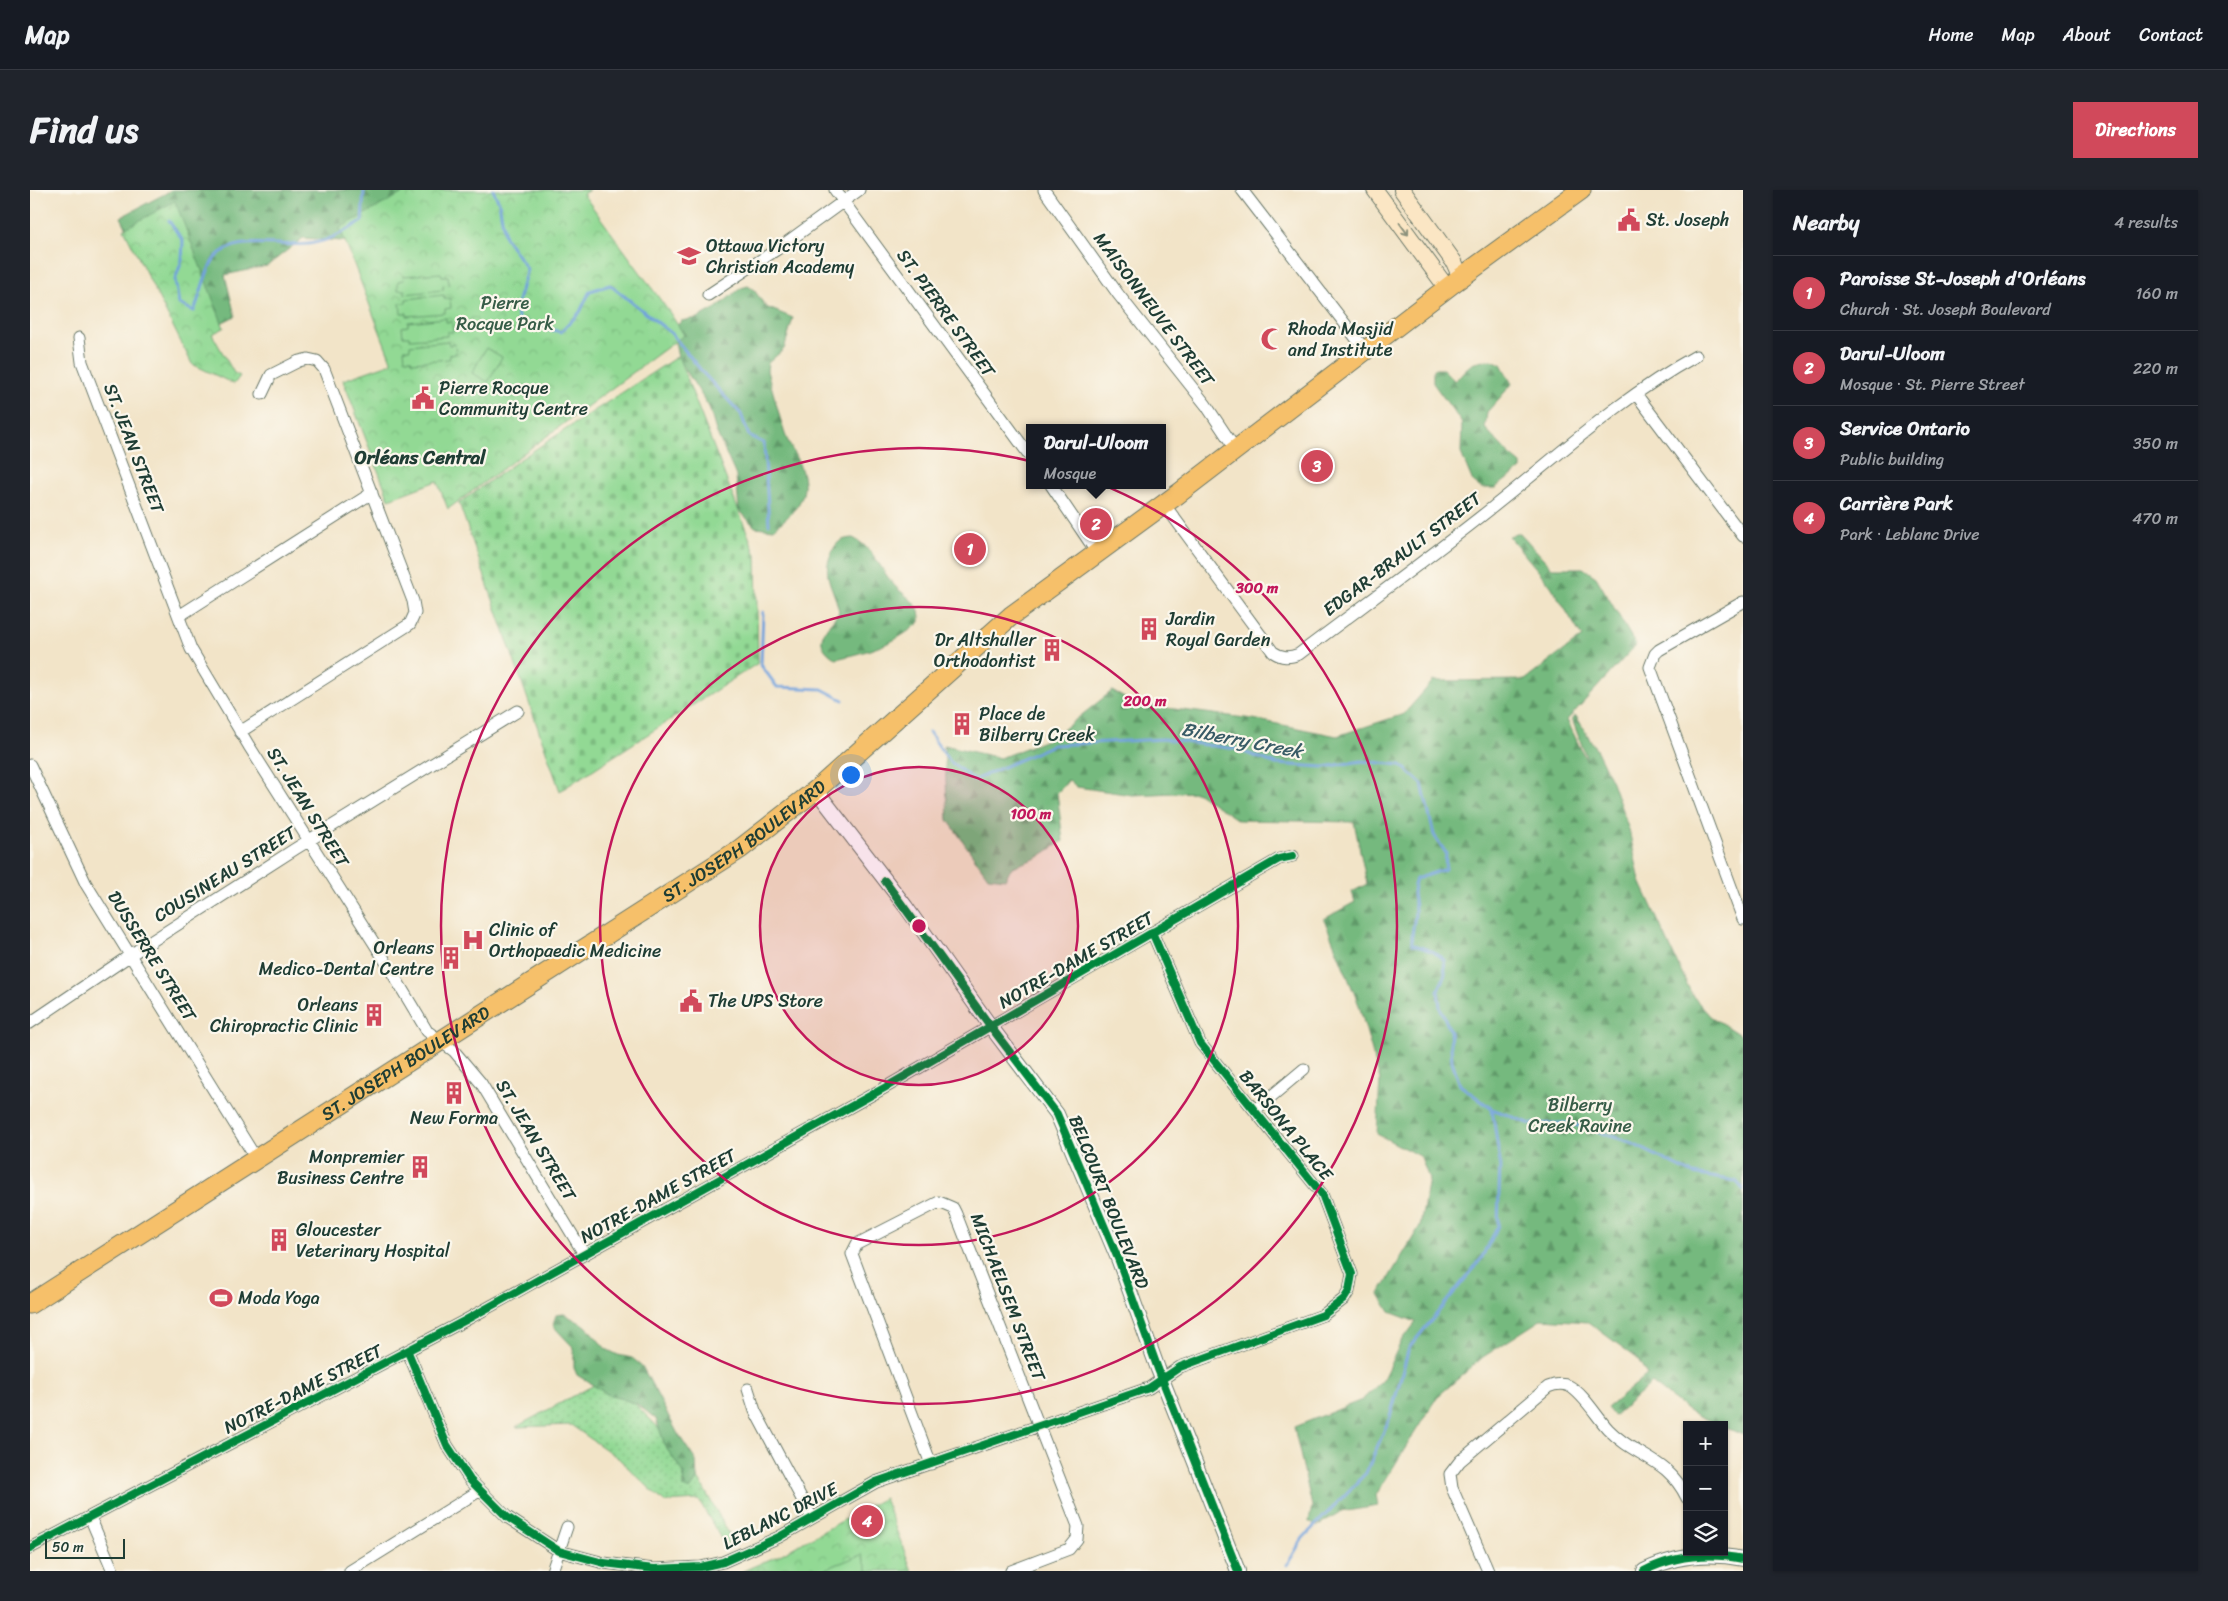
<!DOCTYPE html>
<html lang="en">
<head>
<meta charset="utf-8">
<style>
  body { margin:0; font-family:Sriracha,sans-serif; background:#20242c; color:#f1f3f6 }
  .controls { position:absolute; right:15px; bottom:15px; display:grid; overflow:hidden; border-radius:0px; box-shadow:0 1px 4px #0004 }
  .controls button { width:45px; height:45px; display:grid; place-items:center; padding:0; border:0; border-bottom:1px solid #363941; background:#171b24; color:#f1f3f6; font:25px sans-serif }
  .scale { position:absolute; left:15px; bottom:12px; width:80px; box-sizing:border-box; padding-left:5px; border:2px solid #1f3d34; border-top:0; font-size:14px; line-height:18px; white-space:nowrap; color:#1f3d34; -webkit-text-stroke:4px #fbf7ec; paint-order:stroke }
  .you { position:absolute; left:820px; top:584px; width:18px; height:18px; margin:-12px; border:4px solid #fff; border-radius:50%; background:#1a73e8; box-shadow:0 0 0 8px #1a73e833 }
  .badge { display:grid; place-items:center; width:32px; height:32px; border-radius:50%; background:#d1495b; color:#fff; font-size:16px; font-weight:700 }
  .pin { position:absolute; translate:-50% -50%; border:2px solid #fff; box-shadow:0 1px 5px #0006 }
  .popup { position:absolute; left:996px; top:234px; width:140px; height:65px; box-sizing:border-box; display:grid; place-content:center; border-radius:0px; background:#171b24; filter:drop-shadow(0 1px 4px #0005); font-size:16px; white-space:nowrap; color:#9ea1a6 }
  .popup b { font-size:19px; color:#f1f3f6 }
  .popup::after { content:''; position:absolute; left:50%; top:100%; margin-left:-10px; border:10px solid transparent; border-top-color:#171b24 }
  .list { margin:0; padding:0; list-style:none }
  h2 { display:flex; justify-content:space-between; align-items:center; height:65px; margin:0; padding:0 20px; font-size:21px }
  h2 small { font-size:16px; font-weight:400; color:#9ea1a6 }
  .list li { display:grid; grid-template-columns:32px 1fr auto; gap:15px; align-items:center; box-sizing:border-box; height:75px; padding:0 20px; border-top:1px solid #363941 }
  .list b { display:block; font-size:19px; white-space:nowrap }
  .list p { margin:0; font-size:16px; white-space:nowrap; color:#9ea1a6 }
  .list em { font-size:16px; font-style:normal; color:#9ea1a6 }
  .icon { flex:none; width:28px; height:28px; fill:none; stroke:currentColor; stroke-width:2; stroke-linecap:round; stroke-linejoin:round }
  .map { position:relative; flex:none; width:1713px; height:1381px; overflow:hidden; border-radius:0px }
  header { display:flex; align-items:center; gap:30px; box-sizing:border-box; height:70px; padding:0 25px; background:#171b24; border-bottom:1px solid #363941 }
  header strong { font-size:24px }
  nav { display:flex; gap:28px; margin-inline-start:auto; font-size:18px }
  .intro { display:flex; align-items:center; justify-content:space-between; box-sizing:border-box; height:120px; padding:0 30px }
  h1 { margin:0; font-size:35px }
  .button { padding:12px 22px; border-radius:0px; background:#d1495b; color:#fff; font-size:18px; font-weight:700 }
  main { display:flex; gap:30px; padding:0 30px }
  aside { flex:1; background:#171b24; border-radius:0px; box-shadow:0 1px 4px #0004 }
  .map>svg:first-child { display:block }
  .grass { fill:url(#grass-dots); stroke:#588b64 }
  .forest { fill:url(#forest-firs); stroke:#4a7b59 }
  .cemetery { fill:url(#cemetery-stones); stroke:#588b64 }
  .park { fill:url(#park-crowns); stroke:#588b64 }
  .pitch { fill:#92d994; stroke:#588b64 }
  .lines { fill:none; stroke-linecap:round; stroke-linejoin:round }
  .stream { stroke:#71a2dc; stroke-width:3 }
  .minor-casing { stroke:#697768; stroke-width:13 }
  .tertiary-casing { stroke:#697768; stroke-width:16 }
  .secondary-casing { stroke:#697768; stroke-width:18 }
  .primary-casing { stroke:#697768; stroke-width:21 }
  .minor { stroke:#fff; stroke-width:11 }
  .tertiary { stroke:#fff; stroke-width:14 }
  .secondary { stroke:#fbe6c4; stroke-width:16 }
  .primary { stroke:#f6c06b; stroke-width:19 }
  .cycleway-casing { stroke:#fbf7ec; stroke-width:11 }
  .cycleway { stroke:#00873e; stroke-width:8 }
  .oneway { stroke:#8d927c }
  .ring { fill:none; stroke:#c2185b; stroke-width:2.5 }
  .labels { text-anchor:middle; dominant-baseline:central; stroke-width:4.5; stroke-linejoin:round; paint-order:stroke }
  .poi-label { font-size:18px; fill:#1f3d34; stroke:#fbf7ec; text-anchor:start }
  .park-label { font-size:18px; fill:#365c47; stroke:#fbf7ec }
  .street-label { font-size:18px; fill:#1f3d34; stroke:#fbf7ec }
  .neighbourhood-label { font-size:19px; font-weight:bold; fill:#1f3d34; stroke:#fbf7ec }
  .water-label { font-size:19px; font-style:italic; fill:#385b66; stroke:#fbf7ec }
  .centre { fill:#c2185b; stroke:#fbf7ec; stroke-width:2.5 }
  .ring-label { font-size:15px; text-anchor:middle; font-weight:bold; fill:#c2185b; stroke:#fbf7ec; stroke-width:4.5; stroke-linejoin:round; paint-order:stroke }
</style>
</head>
<body>
<header>
<strong>Map</strong>
<nav><a>Home</a><a>Map</a><a>About</a><a>Contact</a></nav>
</header>
<div class="intro"><h1>Find us</h1><a class="button">Directions</a></div>
<main>
<div class="map">
<svg width="1713" height="1381" viewBox="0 0 1713 1381">
  <defs>
    <pattern id="grass-dots" width="8" height="8" patternUnits="userSpaceOnUse" patternTransform="scale(1.25)"><rect width="8" height="8" fill="#92d994"/><path d="M2 2h.1M6 6h.1" fill="none" stroke="#7dbb80" stroke-width="1.8" stroke-linecap="round"/></pattern>
    <pattern id="forest-firs" width="22" height="20" patternUnits="userSpaceOnUse" patternTransform="scale(1.25)"><rect width="22" height="20" fill="#75b97e"/><path d="M5 1l3.5 6h-7zM16 11l3.5 6h-7z" fill="#5f9868"/></pattern>
    <pattern id="cemetery-stones" width="16" height="16" patternUnits="userSpaceOnUse" patternTransform="scale(1.25)"><rect width="16" height="16" fill="#92d994"/><path d="M2 7V4a2 2 0 0 1 4 0v3zM10 15v-3a2 2 0 0 1 4 0v3z" fill="#7dbb80"/></pattern>
    <pattern id="park-crowns" width="20" height="18" patternUnits="userSpaceOnUse" patternTransform="scale(1.25)"><rect width="20" height="18" fill="#92d994"/><path d="M2 6a3 3 0 1 1 6 0M12 15a3 3 0 1 1 6 0" fill="none" stroke="#7dbb80"/></pattern>
  </defs>
  <rect width="100%" height="100%" fill="#fbf7ec"/>
  <filter id="ink" filterUnits="userSpaceOnUse"><feTurbulence type="fractalNoise" baseFrequency=".02" numOctaves="2"/><feDisplacementMap in="SourceGraphic" scale="10" xChannelSelector="R" yChannelSelector="G"/><feConvolveMatrix kernelMatrix="1 2 1 2 8 2 1 2 1" color-interpolation-filters="sRGB"/></filter>
  <filter id="wash" filterUnits="userSpaceOnUse"><feTurbulence type="fractalNoise" baseFrequency=".0096" numOctaves="4" result="noise"/><feDisplacementMap in="SourceGraphic" scale="20" xChannelSelector="R" yChannelSelector="G"/><feGaussianBlur stdDeviation="1.12" result="paint"/><feColorMatrix in="noise" values="0 0 0 0 0 0 0 0 0 0 0 0 0 0 0 0 0 1.4 0 .05"/><feComposite in="paint" operator="in"/></filter>
  <g filter="url(#wash)">
    <rect width="100%" height="100%" fill="#f2e4c8"/>
    <path class="grass" d="M579,1187L656,1266L703,1351L694,1354L669,1310L634,1312L588,1268L541,1235L486,1237Z"/>
    <path class="forest" d="M142,0H426L390,57L273,48L237,76L195,85L205,126L179,139L161,167L91,27Z
      M718,96L724,100L736,117L763,128L754,159L738,173L737,181C743,201 748,222 754,241C760,261 779,282 773,304C769,319 755,329 744,339L725,337L709,320L706,286L686,241L679,217L648,168L643,141L651,131L668,128L686,118L711,98Z
      M1462,170L1471,174L1482,194L1457,222L1455,238L1479,264L1491,274V279L1465,298H1451L1443,292L1431,263L1432,233L1403,193V179H1413L1425,191C1438,176 1441,171 1462,170Z
      M1490,343L1522,378H1553L1566,387L1606,455L1537,530L1556,570L1557,569L1542,529L1546,526L1567,561L1582,592L1599,640L1610,691L1662,805L1680,826L1713,847V1245L1694,1237V1235H1689L1658,1221L1622,1193L1584,1226L1577,1218L1617,1185L1608,1169L1558,1132L1512,1129L1453,1167L1407,1207L1346,1305L1348,1316L1310,1322L1287,1336L1279,1332L1282,1316L1264,1237L1332,1210L1352,1191L1371,1152L1386,1132L1360,1122L1349,1104L1390,1036L1399,989L1391,967L1347,944L1350,890L1329,815L1294,729L1325,712L1322,702L1337,694L1324,632L1208,630L1166,602L1102,605L1047,597L1039,590L1027,603L1033,651L1007,668L982,677L975,689L958,687L918,630L914,555L970,568L1024,547L1082,501L1105,514L1223,529L1307,546L1374,524L1403,491L1495,490L1552,447L1521,396L1479,346Z
      M823,348C843,357 850,379 864,395C871,403 881,408 887,417C890,422 890,426 890,432C863,455 840,461 806,469C780,452 795,441 809,422C805,398 790,386 802,362C807,351 811,349 823,348Z
      M534,1124L556,1136L576,1159L588,1165L602,1168L612,1176L648,1244L666,1271L667,1290L660,1300L653,1297L654,1283L636,1258L626,1229L607,1214L577,1204L547,1185L544,1178V1158L525,1138L523,1134L526,1125Z"/>
    <path class="cemetery" d="M648,166L726,365L728,473L530,601L429,313L492,268Z"/>
    <path class="park" d="M373,0H559L553,4L640,123L654,145L418,319L407,291L359,309L313,190L362,173L310,38L373,3Z
      M145,11L194,138L182,144L204,183L210,186L204,194L162,174L94,39Z
      M854,1308L882,1381H713L750,1365Z"/>
    <path class="pitch" d="M411,83L412,86H418L419,95L413,96V100L375,104V100H368V91L374,90L373,86Z
      M414,105V109L420,108L421,118L415,119V123L377,126V123H371L370,113H376V109Z
      M416,128V132H422L423,142H417V146L380,149L379,146H373L372,137L378,136V132Z
      M418,151L419,155L425,154L426,164L419,165L420,169L382,172L381,169H375L374,159H380V155Z
      M456,158L472,167L458,192L442,183Z
      M832,1365L838,1381H790L831,1365Z"/>
    <g class="lines">
      <path class="stream" d="M463,0L469,12L475,47L497,79L486,118L489,131L531,142L550,122L560,101L580,95L641,143L674,184L711,224L719,246L734,253L739,334
        M139,31L153,51L152,70L145,90L149,114L164,121C170,107 176,78 185,68C208,42 253,60 284,53C302,50 317,40 332,31L334,0
        M733,422L731,475L747,497L792,499L813,510
        M899,542L919,571L944,590L1023,555L1133,549L1206,559L1246,574L1294,577L1332,571L1371,575L1392,594L1404,645L1416,663L1415,679L1386,689C1380,707 1385,706 1385,721C1385,733 1381,740 1382,754L1404,762L1414,770L1415,784L1408,801L1410,817L1420,841L1422,871L1430,895L1462,919L1501,934L1539,933L1597,951L1663,984L1706,991L1713,999
        M1257,1375L1273,1348L1336,1283L1360,1227L1379,1158L1451,1069L1468,1036L1470,972L1462,919"/>
    </g>
  </g>
  <g filter="url(#ink)">
    <g class="lines">
      <defs>
        <path id="minor" d="M805,0L1000,266
          M1014,0L1088,104L1176,215L1206,260
          M1212,0L1336,161
          M678,105L749,58L829,0
          M49,148L52,172L161,459L219,556L351,764L397,841L424,861L451,893L554,1064
          M1606,204L1713,346
          M1021,295L1067,363
          M1134,314L1243,462C1252,468 1259,468 1269,464C1334,415 1399,368 1463,317C1529,265 1591,207 1666,166
          M1713,412L1629,460L1625,464L1620,477L1713,729
          M149,426L342,303
          M210,542L380,434L385,423L383,411L294,179L287,171L278,169L269,171L241,185L232,204
          M0,575L56,694L227,970
          M0,833L108,760L265,659L488,521
          M1225,920L1274,879
          M378,1162L417,1255L440,1290L477,1327L529,1361L574,1373L624,1379L671,1377L693,1372L749,1347L846,1292L1119,1198L1150,1177L1293,1125L1314,1109L1319,1101L1322,1084L1292,1004L1170,853L1122,742
          M718,1199L725,1221L782,1328
          M901,1274L822,1064L827,1054L909,1012L923,1018L926,1024L1048,1336L1047,1349L1039,1359L981,1381
          M60,1327L83,1381
          M0,1358L434,1131L856,897L1249,669L1263,666
          M320,1381L449,1301
          M522,1381L537,1337
          M1458,1381L1422,1298L1420,1284L1430,1271L1518,1197C1525,1194 1532,1193 1539,1196C1553,1203 1567,1227 1578,1239C1607,1269 1636,1266 1657,1308"/>
        <path id="tertiary" d="M786,600L876,717L961,837L1027,924L1089,1071L1128,1179L1208,1381
          M1614,1381C1646,1365 1678,1362 1713,1369"/>
        <path id="secondary" d="M1345,0L1417,98
          M1372,0L1424,72L1431,88"/>
        <g id="primary">
          <path id="s1" d="M0,1114L710,659L786,600L981,426L1148,304L1426,91L1551,0"/>
        </g>
      </defs>
      <use href="#minor" class="minor-casing"/>
      <use href="#tertiary" class="tertiary-casing"/>
      <use href="#secondary" class="secondary-casing"/>
      <use href="#primary" class="primary-casing"/>
      <use href="#minor" class="minor"/>
      <use href="#tertiary" class="tertiary"/>
      <use href="#secondary" class="secondary"/>
      <use href="#primary" class="primary"/>
      <defs>
        <path id="cycleway" d="M855,691L961,837L1027,924L1089,1071L1128,1179L1208,1381
          M378,1162L417,1255L440,1290L477,1327L529,1361L574,1373L624,1379L671,1377L693,1372L749,1347L846,1292L1119,1198L1150,1177L1293,1125L1314,1109L1319,1101L1322,1084L1292,1004L1170,853L1122,742
          M0,1358L434,1131L856,897L1249,669L1263,666
          M1614,1381C1646,1365 1678,1362 1713,1369"/>
      </defs>
      <use href="#cycleway" class="cycleway-casing"/>
      <use href="#cycleway" class="cycleway"/>
    </g>
    <defs><path id="oneway-shaft" d="M-6 0H5M1.5-3L5.5 0L1.5 3" fill="none" stroke-width="1.6" stroke-linecap="round" stroke-linejoin="round" transform="scale(1.25)"/></defs>
    <use class="oneway" href="#oneway-shaft" transform="translate(1374 39) rotate(54)"/>
  </g>
  <circle cx="889" cy="736" r="159" fill="#c2185b" fill-opacity=".12"/>
  <g class="ring">
    <circle cx="889" cy="736" r="159"/>
    <circle cx="889" cy="736" r="319"/>
    <circle cx="889" cy="736" r="478"/>
  </g>
  <defs>
    <symbol id="civic-bare" viewBox="-9 -9 18 18"><path d="M-.6-6.5H3V-4.5H.6V-3L4-1V1h2V6H-6V1h2V-1L-.6-3ZM-1.2 2.5V6h2.4V2.5Z" fill="#d1495b" stroke="#fbf7ec" stroke-width="2.5" paint-order="stroke"/></symbol>
    <symbol id="school-bare" viewBox="-9 -9 18 18"><path d="M0-5L7-2L0 1L-7-2ZM-4 1L0 2.5L4 1V4Q0 6-4 4Z" fill="#d1495b" stroke="#fbf7ec" stroke-width="2.5" paint-order="stroke"/></symbol>
    <symbol id="mosque-bare" viewBox="-9 -9 18 18"><path d="M3.5-4.9A6 6 0 1 0 3.5 4.9A5 5 0 1 1 3.5-4.9Z" fill="#d1495b" stroke="#fbf7ec" stroke-width="2.5" paint-order="stroke"/></symbol>
    <symbol id="building-bare" viewBox="-9 -9 18 18"><path d="M-4-6H4V6H1V3H-1V6H-4ZM-2.5-4.3h1.7v1.8h-1.7ZM.8-4.3h1.7v1.8H.8ZM-2.5-1h1.7V.8h-1.7ZM.8-1h1.7V.8H.8Z" fill="#d1495b" stroke="#fbf7ec" stroke-width="2.5" paint-order="stroke"/></symbol>
    <symbol id="hospital-bare" viewBox="-9 -9 18 18"><path d="M-5-5h3v3.5h4V-5h3V5h-3V1.5h-4V5h-3Z" fill="#d1495b" stroke="#fbf7ec" stroke-width="2.5" paint-order="stroke"/></symbol>
    <symbol id="stadium-bare" viewBox="-9 -9 18 18"><path d="M0-5a6.5 5 0 1 0 0 10a6.5 5 0 1 0 0-10ZM-3.5-1.8h7v3.6h-7Z" fill="#d1495b" stroke="#fbf7ec" stroke-width="2.5" paint-order="stroke"/></symbol>
  </defs>
  <g fill-rule="evenodd">
    <use href="#civic-bare" x="1583" y="14" width="32" height="32"/>
    <use href="#school-bare" x="643" y="50" width="32" height="32"/>
    <use href="#mosque-bare" x="1226" y="133" width="32" height="32"/>
    <use href="#civic-bare" x="377" y="192" width="32" height="32"/>
    <use href="#building-bare" x="1103" y="423" width="32" height="32"/>
    <use href="#building-bare" x="1006" y="444" width="32" height="32"/>
    <use href="#building-bare" x="916" y="518" width="32" height="32"/>
    <use href="#hospital-bare" x="427" y="734" width="32" height="32"/>
    <use href="#building-bare" x="405" y="752" width="32" height="32"/>
    <use href="#civic-bare" x="645" y="795" width="32" height="32"/>
    <use href="#building-bare" x="328" y="809" width="32" height="32"/>
    <use href="#building-bare" x="408" y="887" width="32" height="32"/>
    <use href="#building-bare" x="374" y="961" width="32" height="32"/>
    <use href="#building-bare" x="233" y="1034" width="32" height="32"/>
    <use href="#stadium-bare" x="175" y="1092" width="32" height="32"/>
  </g>
  <g class="labels">
    <g class="poi-label">
      <text x="1616" y="30">St. Joseph</text>
      <text x="676" y="56">Ottawa Victory<tspan x="676" dy="21">Christian Academy</tspan></text>
      <text x="1258" y="139">Rhoda Masjid<tspan x="1258" dy="21">and Institute</tspan></text>
      <text x="409" y="198">Pierre Rocque<tspan x="409" dy="21">Community Centre</tspan></text>
      <text x="1136" y="429">Jardin<tspan x="1136" dy="21">Royal Garden</tspan></text>
      <text x="1006" y="450" text-anchor="end">Dr Altshuller<tspan x="1006" dy="21">Orthodontist</tspan></text>
      <text x="949" y="524">Place de<tspan x="949" dy="21">Bilberry Creek</tspan></text>
      <text x="459" y="740">Clinic of<tspan x="459" dy="21">Orthopaedic Medicine</tspan></text>
      <text x="404" y="758" text-anchor="end">Orleans<tspan x="404" dy="21">Medico-Dental Centre</tspan></text>
      <text x="678" y="811">The UPS Store</text>
      <text x="328" y="815" text-anchor="end">Orleans<tspan x="328" dy="21">Chiropractic Clinic</tspan></text>
      <text x="424" y="928" text-anchor="middle">New Forma</text>
      <text x="374" y="967" text-anchor="end">Monpremier<tspan x="374" dy="21">Business Centre</tspan></text>
      <text x="266" y="1040">Gloucester<tspan x="266" dy="21">Veterinary Hospital</tspan></text>
      <text x="208" y="1108">Moda Yoga</text>
    </g>
    <g class="park-label">
      <text x="475" y="113">Pierre<tspan x="475" dy="21">Rocque Park</tspan></text>
      <text x="1550" y="915">Bilberry<tspan x="1550" dy="21">Creek Ravine</tspan></text>
    </g>
    <g class="street-label">
      <text transform="translate(1124 119) rotate(53)">MAISONNEUVE STREET</text>
      <text transform="translate(916 123) rotate(54)">ST. PIERRE STREET</text>
      <text transform="translate(104 258) rotate(69)">ST. JEAN STREET</text>
      <text transform="translate(1372 364) rotate(-37)">EDGAR-BRAULT STREET</text>
      <text transform="translate(278 617) rotate(58)">ST. JEAN STREET</text>
      <text stroke="none"><textPath href="#s1" startOffset="851">ST. JOSEPH BOULEVARD</textPath></text>
      <text transform="translate(195 684) rotate(-32)">COUSINEAU STREET</text>
      <text transform="translate(122 766) rotate(58)">DUSSERRE STREET</text>
      <text transform="translate(1046 770) rotate(-30)">NOTRE-DAME STREET</text>
      <text stroke="none"><textPath href="#s1" startOffset="446">ST. JOSEPH BOULEVARD</textPath></text>
      <text transform="translate(1256 935) rotate(51)">BARSONA PLACE</text>
      <text transform="translate(506 950) rotate(59)">ST. JEAN STREET</text>
      <text transform="translate(628 1006) rotate(-29)">NOTRE-DAME STREET</text>
      <text transform="translate(1079 1012) rotate(68)">BELCOURT BOULEVARD</text>
      <text transform="translate(978 1107) rotate(69)">MICHAELSEM STREET</text>
      <text transform="translate(273 1199) rotate(-27)">NOTRE-DAME STREET</text>
      <text transform="translate(750 1326) rotate(-27)">LEBLANC DRIVE</text>
    </g>
    <g class="neighbourhood-label">
      <text x="390" y="267">Orléans Central</text>
    </g>
    <g class="water-label">
      <text transform="translate(1212 550) rotate(11)">Bilberry Creek</text>
    </g>
  </g>
  <circle cx="889" cy="736" r="8" class="centre"/>
  <g class="ring-label">
    <text x="1227" y="403">300 m</text>
    <text x="1115" y="516">200 m</text>
    <text x="1001" y="629">100 m</text>
  </g>
</svg>
<div class="controls">
<button>+</button>
<button>−</button>
<button><svg class="icon" aria-label="layers" viewBox="0 0 24 24"><path d="M12 4l9 5-9 5-9-5zM3 14l9 5 9-5"/></svg></button>
</div>
<div class="scale">50 m</div>
<div class="you"></div>
<div class="pin badge" style="left:940px;top:359px">1</div>
<div class="pin badge" style="left:1066px;top:334px">2</div>
<div class="popup"><b>Darul-Uloom</b>Mosque</div>
<div class="pin badge" style="left:1287px;top:276px">3</div>
<div class="pin badge" style="left:837px;top:1331px">4</div>
</div>
<aside>
<h2>Nearby<small>4 results</small></h2>
<ul class="list">
<li><span class="badge">1</span><div><b>Paroisse St-Joseph d'Orléans</b><p>Church · St. Joseph Boulevard</p></div><em>160 m</em></li>
<li><span class="badge">2</span><div><b>Darul-Uloom</b><p>Mosque · St. Pierre Street</p></div><em>220 m</em></li>
<li><span class="badge">3</span><div><b>Service Ontario</b><p>Public building</p></div><em>350 m</em></li>
<li><span class="badge">4</span><div><b>Carrière Park</b><p>Park · Leblanc Drive</p></div><em>470 m</em></li>
</ul>
</aside>
</main>
</body>
</html>
